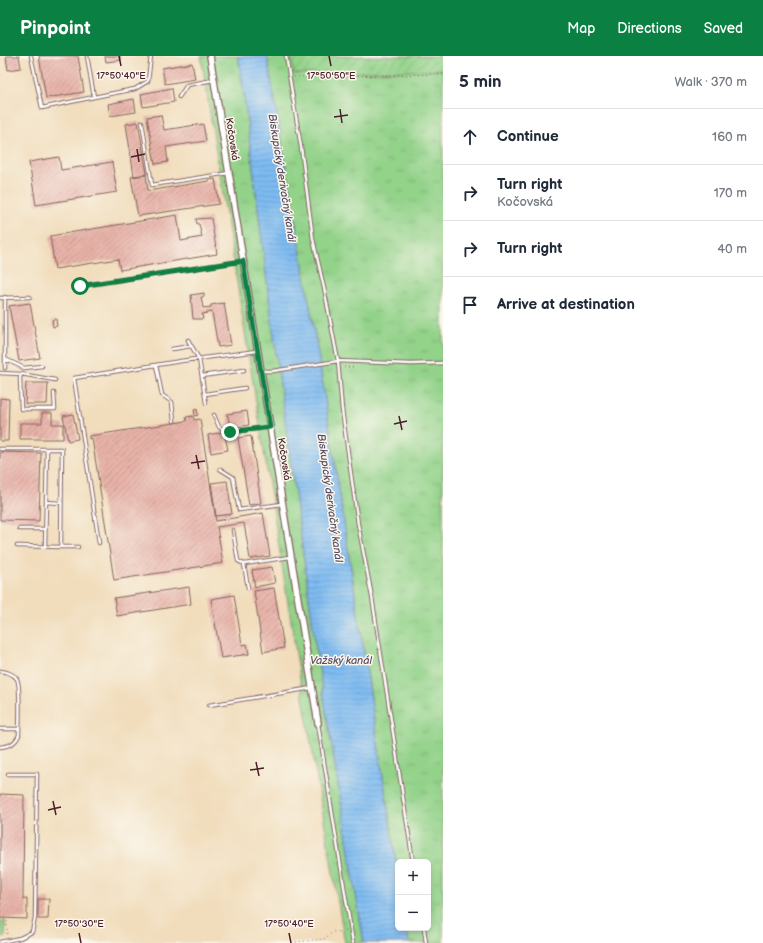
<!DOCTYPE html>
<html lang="en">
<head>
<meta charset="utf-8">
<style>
  body { margin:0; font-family:"Balsamiq Sans",sans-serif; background:#f2f2f3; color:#1f2937 }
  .controls { position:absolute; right:12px; bottom:12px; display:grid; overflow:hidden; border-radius:6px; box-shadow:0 2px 6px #0003 }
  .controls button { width:36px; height:36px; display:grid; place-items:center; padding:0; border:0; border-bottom:1px solid #e0e1e3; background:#fff; color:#1f2937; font:20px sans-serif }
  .stop { position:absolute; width:12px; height:12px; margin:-9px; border:3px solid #0b8043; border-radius:50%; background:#fff }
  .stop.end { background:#0b8043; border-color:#fff; box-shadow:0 1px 4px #0008 }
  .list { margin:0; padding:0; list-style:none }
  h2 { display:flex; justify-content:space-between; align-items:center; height:52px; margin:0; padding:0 16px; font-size:17px }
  h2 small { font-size:13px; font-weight:400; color:#747a83 }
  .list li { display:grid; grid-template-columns:26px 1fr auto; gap:12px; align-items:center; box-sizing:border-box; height:56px; padding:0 16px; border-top:1px solid #e0e1e3 }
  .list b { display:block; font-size:15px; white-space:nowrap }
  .list p { margin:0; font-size:13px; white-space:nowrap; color:#747a83 }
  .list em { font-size:13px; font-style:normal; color:#747a83 }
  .icon { flex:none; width:22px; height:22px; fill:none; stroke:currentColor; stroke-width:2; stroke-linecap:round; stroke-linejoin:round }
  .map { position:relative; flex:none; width:443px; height:887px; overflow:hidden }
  header { display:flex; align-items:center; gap:24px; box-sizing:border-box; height:56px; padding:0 20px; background:#0b8043; color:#fff }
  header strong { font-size:19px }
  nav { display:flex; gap:22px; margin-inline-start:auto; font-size:14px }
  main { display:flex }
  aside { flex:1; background:#fff }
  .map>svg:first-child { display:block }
  .grass { fill:url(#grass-tufts); stroke:#6e785a }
  .garden { fill:url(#garden-furrows); stroke:#6e785a }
  .water { fill:url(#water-rules); stroke:#646d8e }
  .building { fill:url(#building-hatch) }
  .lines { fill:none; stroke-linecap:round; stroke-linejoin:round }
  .service-casing { stroke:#84625e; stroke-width:4.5 }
  .minor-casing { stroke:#84625e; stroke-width:8 }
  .path { stroke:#84625e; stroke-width:1; stroke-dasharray:1 3; stroke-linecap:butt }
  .service { stroke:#fff; stroke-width:2.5 }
  .minor { stroke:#fff; stroke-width:5.5 }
  .route { stroke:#0b8043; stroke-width:5 }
  .ticks { fill:none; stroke:#4a1f2b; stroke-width:1.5 }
  .labels { text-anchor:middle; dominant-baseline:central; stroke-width:3; stroke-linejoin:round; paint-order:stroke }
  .street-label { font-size:10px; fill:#4a1f2b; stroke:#fbf7ec }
  .water-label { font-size:11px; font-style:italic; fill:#5a4e66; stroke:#fbf7ec }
  .ticks-label { font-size:10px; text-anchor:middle; fill:#4a1f2b; stroke:#fbf7ec; stroke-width:3; stroke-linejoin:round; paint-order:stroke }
</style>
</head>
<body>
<header>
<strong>Pinpoint</strong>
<nav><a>Map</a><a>Directions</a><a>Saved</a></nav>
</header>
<main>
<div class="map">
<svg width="443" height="887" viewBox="0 0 443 887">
  <defs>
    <pattern id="grass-tufts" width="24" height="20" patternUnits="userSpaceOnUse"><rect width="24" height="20" fill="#92d289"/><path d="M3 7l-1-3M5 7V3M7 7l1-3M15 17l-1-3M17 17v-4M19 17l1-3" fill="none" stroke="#7fb476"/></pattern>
    <pattern id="garden-furrows" width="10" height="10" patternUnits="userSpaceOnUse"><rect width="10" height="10" fill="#92d289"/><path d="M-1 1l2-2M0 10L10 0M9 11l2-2" fill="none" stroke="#7fb476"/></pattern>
    <pattern id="water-rules" width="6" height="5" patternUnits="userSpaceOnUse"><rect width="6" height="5" fill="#7ebbf1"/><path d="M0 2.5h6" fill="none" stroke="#6ea0cf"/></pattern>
    <pattern id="building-hatch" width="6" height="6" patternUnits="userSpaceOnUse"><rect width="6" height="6" fill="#e8b3a9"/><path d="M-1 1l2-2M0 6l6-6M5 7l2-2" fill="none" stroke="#be918a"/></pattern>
  </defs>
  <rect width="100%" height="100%" fill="#fbf7ec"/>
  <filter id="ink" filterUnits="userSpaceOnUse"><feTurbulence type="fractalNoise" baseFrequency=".025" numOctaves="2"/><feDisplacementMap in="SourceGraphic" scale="8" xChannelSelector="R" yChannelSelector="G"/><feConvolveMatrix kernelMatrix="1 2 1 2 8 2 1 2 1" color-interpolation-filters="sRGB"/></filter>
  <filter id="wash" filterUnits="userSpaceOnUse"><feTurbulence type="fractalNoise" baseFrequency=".012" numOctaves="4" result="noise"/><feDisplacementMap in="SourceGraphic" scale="16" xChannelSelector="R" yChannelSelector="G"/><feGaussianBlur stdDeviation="0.9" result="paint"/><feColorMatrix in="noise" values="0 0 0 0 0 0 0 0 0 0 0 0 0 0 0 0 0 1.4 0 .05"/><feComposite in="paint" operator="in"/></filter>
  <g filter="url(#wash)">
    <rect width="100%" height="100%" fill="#f1ddbc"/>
    <path class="grass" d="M201,0H238L243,31L277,306L317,600L364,887H345L304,647Z
      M267,0H294L298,17L443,14V887H409L406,872H428V806H398V818L318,297Z
      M0,865H5V880L0,881Z"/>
    <path class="garden" d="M291,0H443V14L294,18Z"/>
    <path class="water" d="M238,0H267L318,297L398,818V872H406L409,887H364L317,600L277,306L243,31Z"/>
    <g id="blocks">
      <path class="building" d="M6,0H19L21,12L8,14Z
        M39,0H78L84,36L46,42Z
        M105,0H120L121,4L106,6Z
        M192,7L195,23L165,28L162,12Z
        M172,32L174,46L143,51L141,38Z
        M134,43L136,56L110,60L108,48Z
        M161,59L164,74L203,68L206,85L166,91L168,106L155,108L147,61Z
        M138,66L147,118L134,120L126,68Z
        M59,101L61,114L112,106L117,136L36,149L29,106Z
        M146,119L148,135L209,125V124L215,123L219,148L138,160L131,121Z
        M177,159L181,185L202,181L199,168H197L196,163L211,162L217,198L120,214L118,203L55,213L50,180Z
        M204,237V241H201L203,252L211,251V249L224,247L231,289L218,291L212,256L202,258L203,263H193L191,239Z
        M30,247L40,302L19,305L9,250Z
        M56,263L57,270L53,271L52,264Z
        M26,327H48L47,348H25Z
        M0,342L9,343L8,385H0Z
        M197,353L198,359L195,360L194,354Z
        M247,355L249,369L230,372L228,360H227V358Z
        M42,357H52V368H63V383H20V367H42Z
        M73,358L78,383L68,385L63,360Z
        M193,360L194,364L200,363L216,465L263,457L270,500L250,503L244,467L217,471L223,507L114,524L92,382L89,383V380L187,365L186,361Z
        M224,376L228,394L211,397L208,379Z
        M251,380L261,447L249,449L238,382Z
        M0,396L41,397L39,465L0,464Z
        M227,425L232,458L216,460L211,427Z
        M272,511L275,527L255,531L252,514Z
        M189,531L191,548L117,560L114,542Z
        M274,532L284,592L263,596L254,535Z
        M234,539L242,589L247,588L249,598L221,602L211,543Z
        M0,738L24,739L23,843H27V863L0,862Z
        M38,843H49L48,863H38Z"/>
    </g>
  </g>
  <g filter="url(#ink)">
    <use href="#blocks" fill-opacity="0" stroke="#84625e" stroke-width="1"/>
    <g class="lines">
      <defs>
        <path id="service" d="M31,0L42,52L94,41L135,33L148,25L151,0
          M87,0L94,41
          M286,0L301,91L313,183L324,232L338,305L342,354L358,468L372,541L413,806
          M179,41L187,29L213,24
          M142,66L152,129L229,117
          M80,230L242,205
          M5,241V312
          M0,242L30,241
          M188,284L199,303L206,347
          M172,293L191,290
          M5,303L24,312L42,310
          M156,309L162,339L172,346L174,365
          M261,315H273L338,305L411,308L443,307
          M0,317L21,318L55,324
          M21,318L20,322L21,353H55L54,337
          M202,320L244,314
          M205,338L245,332
          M214,359L219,371L230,376L270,371
          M0,393H62L61,491H78
          M220,413L233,421L239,454L282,448
          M46,446L47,393
          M19,473H45
          M233,474L238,505L244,508
          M99,487L74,322L181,305L257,295
          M17,490L61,491
          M45,491L46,446L61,447
          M248,532L244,508L290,501
          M0,615C6,616 13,617 17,623C21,630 19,668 19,679C15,688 9,690 0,691
          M209,649L312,632
          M318,668L353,887
          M0,673H19
          M424,872L426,887
          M0,886L20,882L32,876L35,862L37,718H8"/>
        <path id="minor" d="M210,0L318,667"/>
      </defs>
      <use href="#service" class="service-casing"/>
      <use href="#minor" class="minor-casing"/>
      <path class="path" d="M294,21L443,18
        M344,311H356
        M0,863L7,864V880
        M292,887L296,886L324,883L333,876L347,875"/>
      <use href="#service" class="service"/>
      <use href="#minor" class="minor"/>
    </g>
  </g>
  <g class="lines" filter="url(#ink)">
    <path class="route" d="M80,230L243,205L270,371L230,376"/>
  </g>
  <path class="ticks" d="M119,0L121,10M329,0L331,10M340,53L342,67M334,61L348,59M137,93L139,106M131,101L145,98M399,360L402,374M394,368L407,365M196,399L199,413M191,407L205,405M256,706L259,720M250,714L264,712M53,745L56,759M48,754L61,751M79,877L81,887M289,877L291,887"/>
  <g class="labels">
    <g class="street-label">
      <text transform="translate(232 83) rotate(81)">Kočovská</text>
      <text transform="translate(284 403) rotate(81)">Kočovská</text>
    </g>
    <g class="water-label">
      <text transform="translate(282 122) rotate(81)">Biskupický derivačný kanál</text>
      <text transform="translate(330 442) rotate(82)">Biskupický derivačný kanál</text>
      <text x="341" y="604">Važský kanál</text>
    </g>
  </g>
  <g class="ticks-label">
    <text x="121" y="23">17°50'40"E</text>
    <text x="331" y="23">17°50'50"E</text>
    <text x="79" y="871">17°50'30"E</text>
    <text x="289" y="871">17°50'40"E</text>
  </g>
</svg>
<div class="controls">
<button>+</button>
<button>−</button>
</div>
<div class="stop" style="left:80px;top:230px"></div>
<div class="stop end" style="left:230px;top:376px"></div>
</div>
<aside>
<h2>5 min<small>Walk · 370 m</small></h2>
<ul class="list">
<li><svg class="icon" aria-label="ahead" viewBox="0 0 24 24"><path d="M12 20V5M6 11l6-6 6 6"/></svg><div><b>Continue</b></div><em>160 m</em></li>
<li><svg class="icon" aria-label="right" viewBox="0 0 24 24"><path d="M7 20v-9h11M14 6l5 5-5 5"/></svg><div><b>Turn right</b><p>Kočovská</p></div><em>170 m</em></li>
<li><svg class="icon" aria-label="right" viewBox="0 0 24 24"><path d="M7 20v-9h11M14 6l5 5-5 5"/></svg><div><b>Turn right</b></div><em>40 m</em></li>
<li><svg class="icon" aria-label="arrive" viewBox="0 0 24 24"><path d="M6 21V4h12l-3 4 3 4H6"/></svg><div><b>Arrive at destination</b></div></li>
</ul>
</aside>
</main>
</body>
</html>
